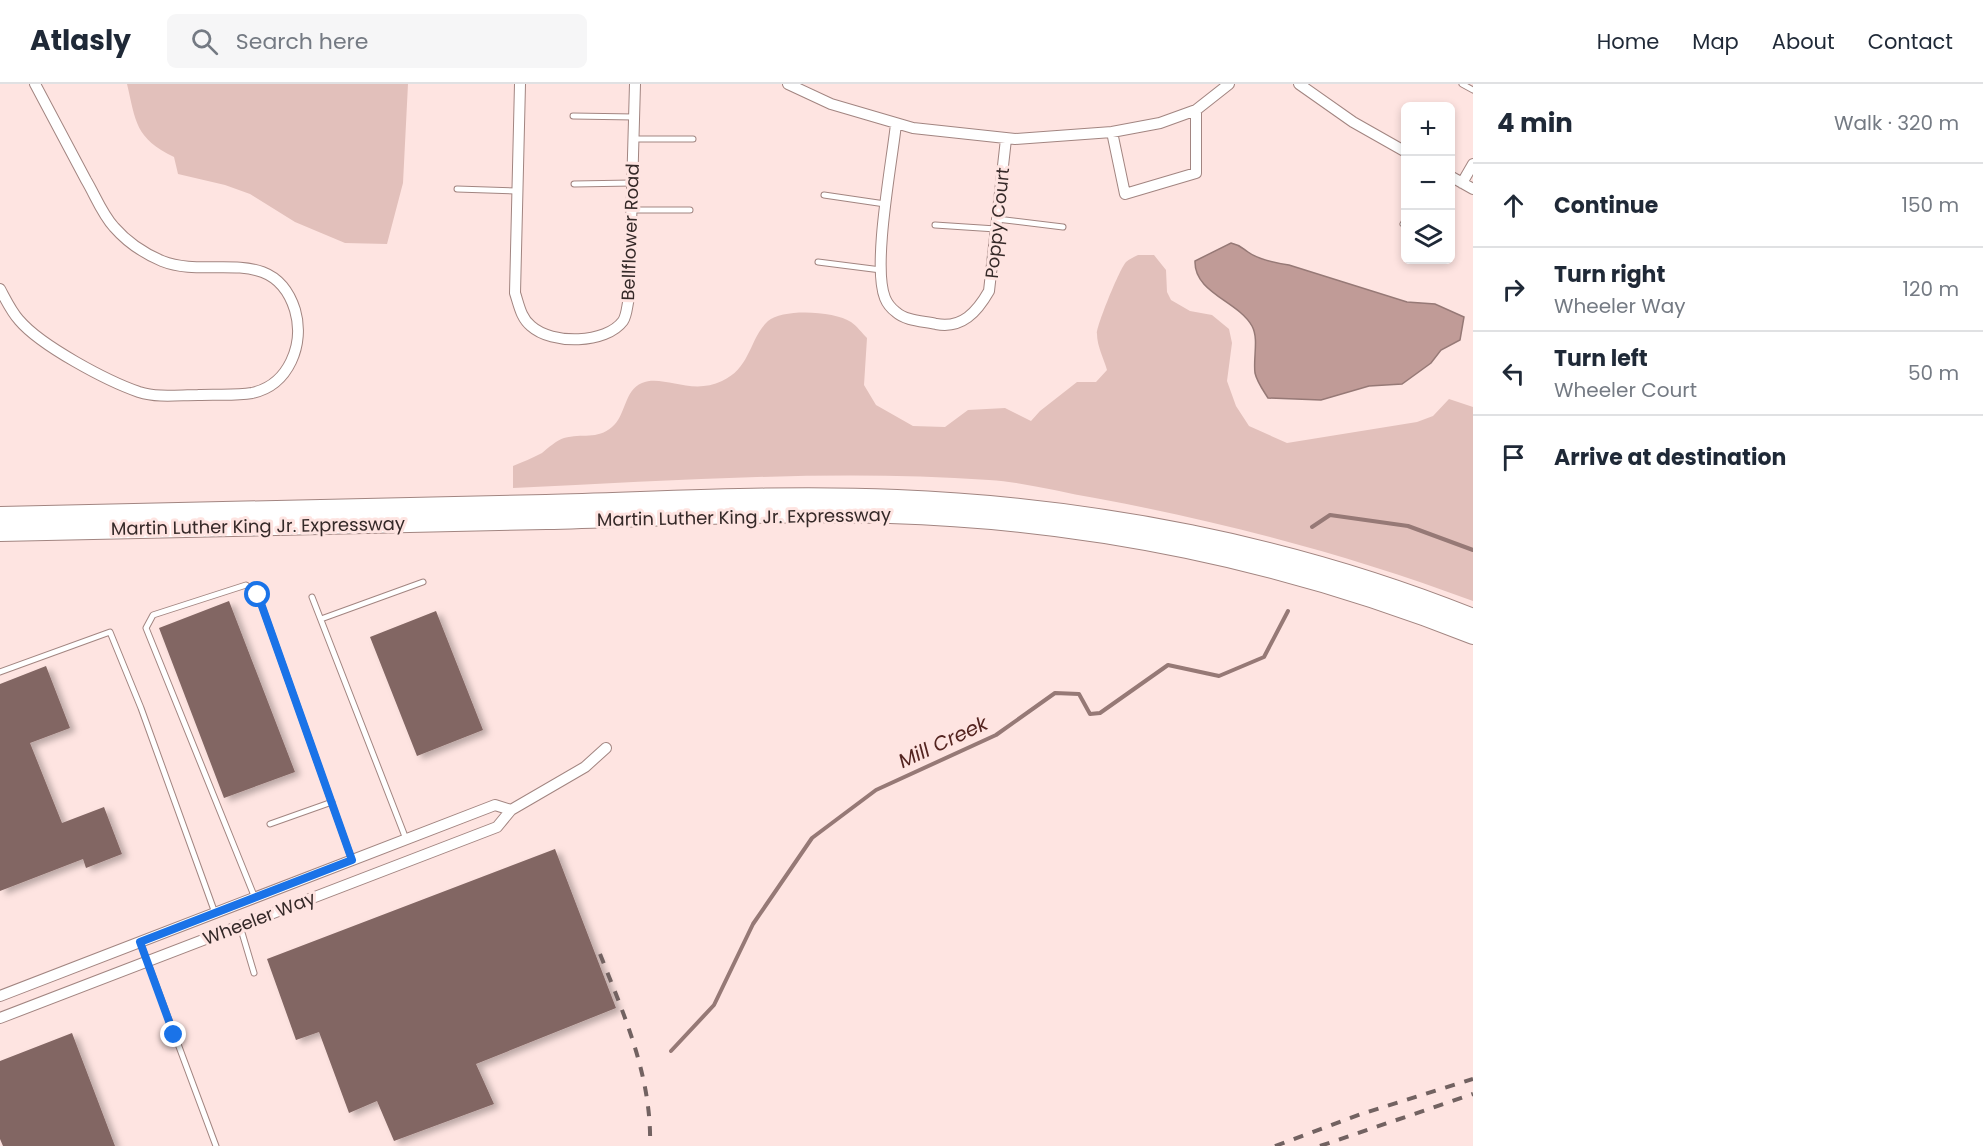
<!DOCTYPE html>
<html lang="en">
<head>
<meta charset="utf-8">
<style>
  body { margin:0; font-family:Poppins,sans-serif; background:#f6f6f7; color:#1f2937 }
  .controls { position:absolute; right:18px; top:18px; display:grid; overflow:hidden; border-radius:9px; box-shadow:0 3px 9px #0003 }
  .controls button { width:54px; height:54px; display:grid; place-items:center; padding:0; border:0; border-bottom:2px solid #e0e1e3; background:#fff; color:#1f2937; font:30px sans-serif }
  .stop { position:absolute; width:18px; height:18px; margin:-14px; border:4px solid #1a73e8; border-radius:50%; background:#fff }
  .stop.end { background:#1a73e8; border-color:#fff; box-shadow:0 2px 6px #0008 }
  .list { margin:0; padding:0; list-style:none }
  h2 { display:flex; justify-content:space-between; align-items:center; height:78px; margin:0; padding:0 24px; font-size:26px }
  h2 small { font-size:20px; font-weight:400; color:#747a83 }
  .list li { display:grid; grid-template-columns:39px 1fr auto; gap:18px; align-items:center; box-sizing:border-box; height:84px; padding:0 24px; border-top:2px solid #e0e1e3 }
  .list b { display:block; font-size:22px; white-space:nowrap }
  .list p { margin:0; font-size:20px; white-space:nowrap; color:#747a83 }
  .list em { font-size:20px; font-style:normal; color:#747a83 }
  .icon { flex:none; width:33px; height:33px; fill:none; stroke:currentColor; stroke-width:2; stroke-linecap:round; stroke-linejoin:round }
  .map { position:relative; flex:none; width:1473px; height:1062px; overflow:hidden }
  header { display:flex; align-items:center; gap:36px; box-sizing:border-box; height:84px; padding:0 30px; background:#fff; border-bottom:2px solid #e0e1e3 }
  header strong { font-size:28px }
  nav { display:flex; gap:33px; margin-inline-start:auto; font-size:21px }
  .search { width:420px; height:54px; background:#f6f6f7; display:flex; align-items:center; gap:15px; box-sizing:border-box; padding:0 21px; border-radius:9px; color:#747a83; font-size:22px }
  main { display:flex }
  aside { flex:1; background:#fff }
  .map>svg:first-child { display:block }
  .green { fill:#e2c0bb }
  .water { fill:#c09b97; stroke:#967976; stroke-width:1.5 }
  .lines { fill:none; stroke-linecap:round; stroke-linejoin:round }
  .stream { stroke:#967976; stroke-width:4 }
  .building { fill:#826663; filter:url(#shadow) }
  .service-casing { stroke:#a28581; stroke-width:7 }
  .minor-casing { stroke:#a28581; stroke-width:12 }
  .motorway-casing { stroke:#a28581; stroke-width:20 }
  .service { stroke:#fff; stroke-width:5 }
  .minor { stroke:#fff; stroke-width:10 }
  .motorway { stroke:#fff; stroke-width:18 }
  .rail { stroke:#726261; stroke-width:4; stroke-dasharray:10 10; stroke-linecap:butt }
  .route { stroke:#1a73e8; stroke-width:8 }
  .labels { text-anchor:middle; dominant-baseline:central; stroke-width:6; stroke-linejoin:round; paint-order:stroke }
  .street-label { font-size:18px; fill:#352928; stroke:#fee4e1 }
  .water-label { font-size:20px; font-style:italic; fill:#542420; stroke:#fee4e1 }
</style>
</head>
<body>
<header>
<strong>Atlasly</strong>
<div class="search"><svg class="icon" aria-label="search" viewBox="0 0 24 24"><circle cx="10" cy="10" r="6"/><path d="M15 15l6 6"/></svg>Search here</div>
<nav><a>Home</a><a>Map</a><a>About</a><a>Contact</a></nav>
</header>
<main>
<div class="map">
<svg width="1473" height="1062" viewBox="0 0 1473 1062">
  <defs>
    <filter id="shadow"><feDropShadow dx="5.5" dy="3.5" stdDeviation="3" flood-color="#0004"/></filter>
  </defs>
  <rect width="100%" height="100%" fill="#fee4e1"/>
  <path class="green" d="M127,0H408L403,99L387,160L345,159L295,138L250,110L225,101L178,90L174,73C135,54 136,38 127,0Z
    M1138,171H1154L1166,186L1167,208L1171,216L1190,227L1212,231L1229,245L1232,259L1227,297L1236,322L1249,342L1287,359L1417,338L1433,332L1449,315L1473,323V517C1350,471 1224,438 1095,414C1060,408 1024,398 989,396C831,385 671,397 513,404V382C522,378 533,374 542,369C548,364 557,356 564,354C582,349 597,356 612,343C626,332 624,306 642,299C663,290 691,312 722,297C751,284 749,255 768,237C783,224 835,227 851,238C857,242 862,249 867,254L864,301L876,321L913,342L945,343L968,326L1005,324L1031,337L1040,327L1077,298H1096L1107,286C1104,275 1097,262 1097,250C1096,243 1120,184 1126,178C1129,175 1134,173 1138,171Z"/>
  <path class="water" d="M1231,159C1240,161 1241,163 1248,168C1259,176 1276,179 1289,181L1407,218L1435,220L1464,233L1460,256L1441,266L1431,279L1402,300L1369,302L1321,316L1268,314C1263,306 1257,298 1255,289C1253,274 1259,255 1252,242C1238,217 1194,209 1195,177Z"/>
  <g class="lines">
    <path class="stream" d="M1312,443L1330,431L1408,442L1473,466
      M671,967L714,921L753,840L812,754L876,706L996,651L1055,609L1079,610L1090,630L1100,629L1168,581L1219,592L1264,573L1288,527"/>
  </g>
  <path class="building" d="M229,517L295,688L224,714L159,544Z
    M436,527L483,646L417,672L370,553Z
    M46,582L70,644L30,659L62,739L104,723L122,770L86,784L83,775L0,807V600Z
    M555,765L616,924L476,980L494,1020L394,1057L377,1017L349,1029L319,948L296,956L267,875Z
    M72,949L115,1062H3L0,1055V977Z"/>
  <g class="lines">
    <defs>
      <path id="service" d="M1462,0L1473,6
        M573,32L634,33
        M634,55H693
        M574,100L632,99
        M457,105L517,107
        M824,111L885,120
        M631,126H690
        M997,135L1063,143
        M1403,140L1406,135
        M935,141L996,145
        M818,178L881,186
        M312,513L406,755
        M321,535L423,498
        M0,588L110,548L141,624L215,829
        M270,740L332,718
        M255,814L146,544L153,531L246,501L258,511L352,776
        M240,842L254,889
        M140,858L216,1062"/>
      <path id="minor" d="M520,0L515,209C519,221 521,234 531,242C552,261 606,260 623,237C627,231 627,221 629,214L635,0
        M788,0L831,20L913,44L1015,55L1112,48L1160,39L1196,26L1229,0
        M1299,0L1353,38L1406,68
        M896,40C892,78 872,182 885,214C887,219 892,225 896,228C906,237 923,237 936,240C962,245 977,228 989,207L1006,55
        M1112,48L1125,110L1196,89V26
        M1450,92L1473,105
        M1462,99L1473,80
        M0,205C6,216 11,227 19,236C41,262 107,297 139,308C158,314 178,311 198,311C215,310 235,312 252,309C289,301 305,260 295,226C274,159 209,196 162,177C143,169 127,158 114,143C102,130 95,111 86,96C69,64 52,32 35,0
        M0,912L495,721L511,726
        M0,934L497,743L511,726L585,683L606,664"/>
      <path id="motorway" d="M0,432C182,428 364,424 546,420C663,417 780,410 897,415C1093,423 1291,461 1473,534
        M0,448C182,444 364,440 546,436C660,433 775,427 890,430C1089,436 1288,477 1473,551"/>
    </defs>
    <use href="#service" class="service-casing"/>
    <use href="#minor" class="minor-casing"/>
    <use href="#motorway" class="motorway-casing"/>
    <use href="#service" class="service"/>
    <use href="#minor" class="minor"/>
    <use href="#motorway" class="motorway"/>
    <path class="rail" d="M600,870C625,933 652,994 650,1062
      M1275,1062L1361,1030L1473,995
      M1320,1062L1473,1010"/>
  </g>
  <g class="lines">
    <path class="route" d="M174,951L140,858L352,776L258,511"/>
  </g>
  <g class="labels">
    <g class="street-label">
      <text transform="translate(997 139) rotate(-84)">Poppy Court</text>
      <text transform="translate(630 148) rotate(-88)">Bellflower Road</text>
      <text transform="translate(744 433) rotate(-1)">Martin Luther King Jr. Expressway</text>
      <text transform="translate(258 442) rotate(-1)">Martin Luther King Jr. Expressway</text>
      <text transform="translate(259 834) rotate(-21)">Wheeler Way</text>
    </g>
    <g class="water-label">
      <text transform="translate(943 658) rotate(-25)">Mill Creek</text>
    </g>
  </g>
</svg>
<div class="controls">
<button>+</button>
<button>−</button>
<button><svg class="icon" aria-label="layers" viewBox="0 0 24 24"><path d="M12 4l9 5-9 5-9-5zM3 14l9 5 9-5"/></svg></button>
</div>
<div class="stop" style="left:258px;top:511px"></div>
<div class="stop end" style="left:174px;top:951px"></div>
</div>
<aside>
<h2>4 min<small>Walk · 320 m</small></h2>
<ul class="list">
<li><svg class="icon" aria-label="ahead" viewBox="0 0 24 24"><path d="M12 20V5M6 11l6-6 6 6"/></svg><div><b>Continue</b></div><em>150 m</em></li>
<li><svg class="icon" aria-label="right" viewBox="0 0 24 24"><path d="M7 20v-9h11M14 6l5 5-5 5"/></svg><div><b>Turn right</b><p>Wheeler Way</p></div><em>120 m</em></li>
<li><svg class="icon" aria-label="left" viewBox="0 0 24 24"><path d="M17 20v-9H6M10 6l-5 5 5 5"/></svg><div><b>Turn left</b><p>Wheeler Court</p></div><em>50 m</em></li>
<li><svg class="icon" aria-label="arrive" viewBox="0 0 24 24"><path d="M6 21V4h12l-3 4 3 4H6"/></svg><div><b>Arrive at destination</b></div></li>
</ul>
</aside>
</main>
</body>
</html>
